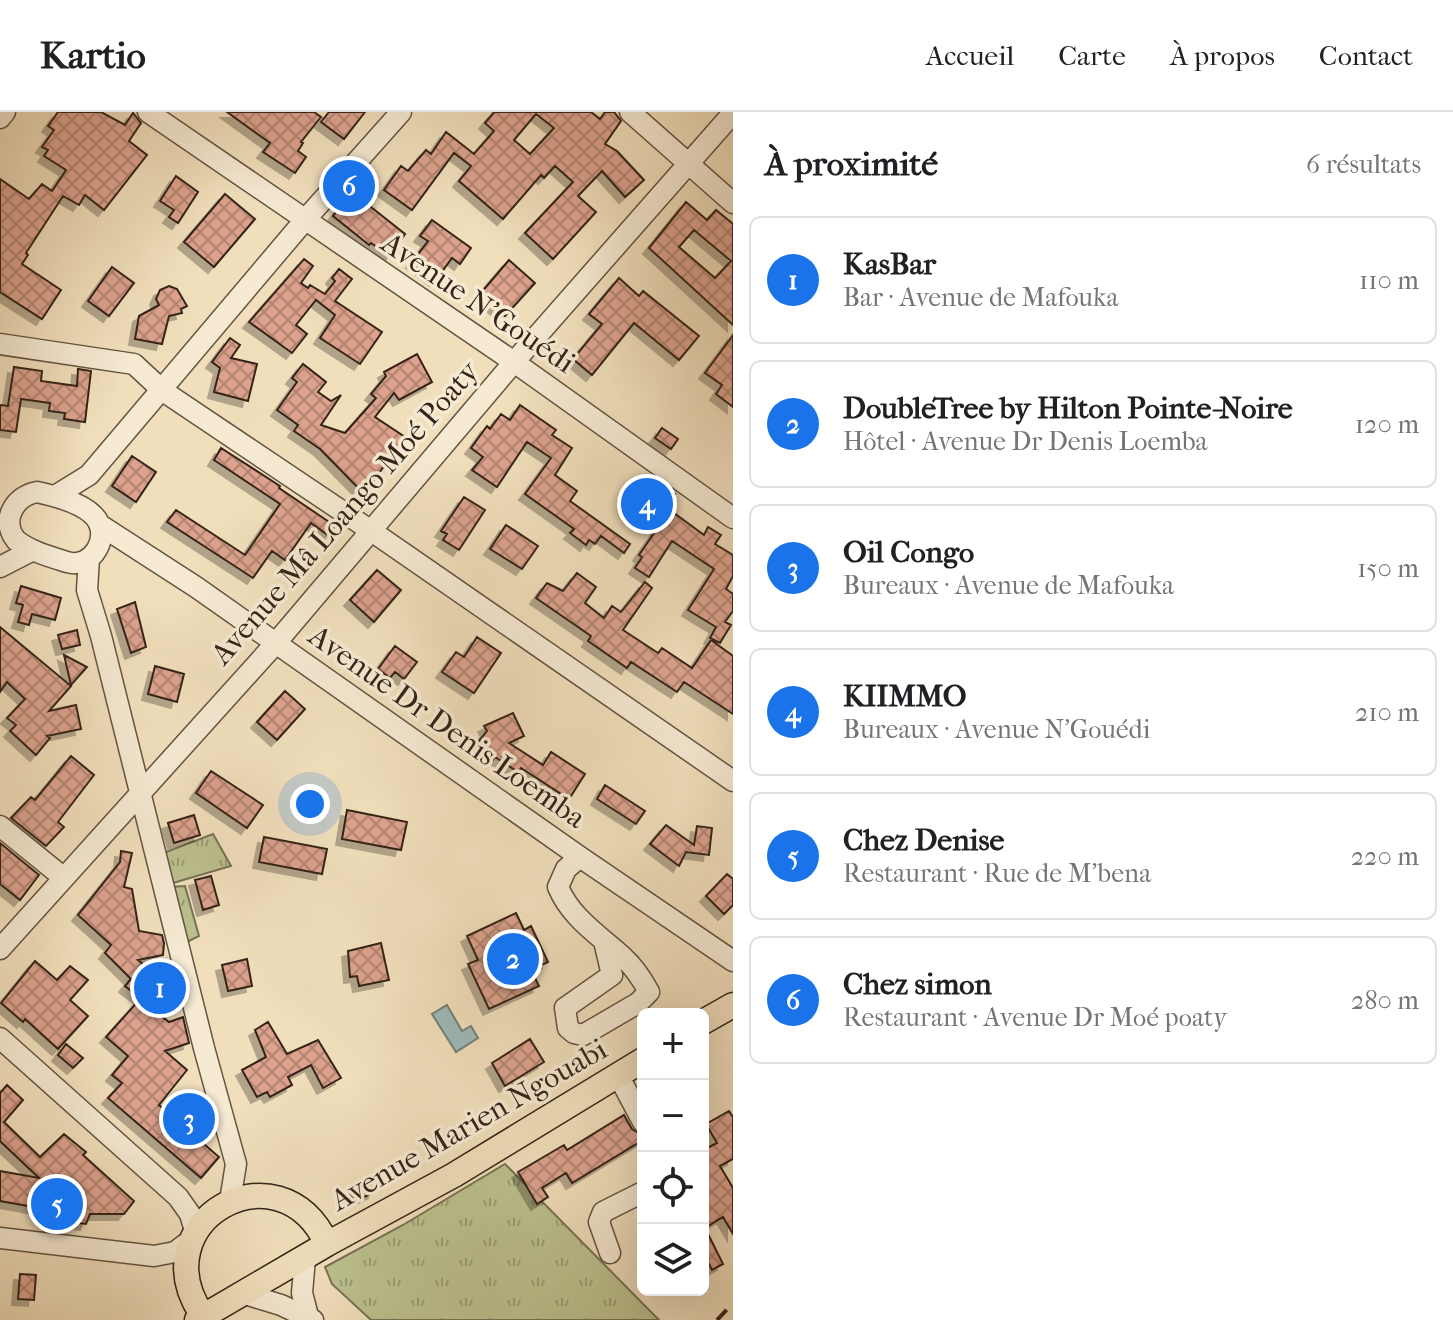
<!DOCTYPE html>
<html lang="fr">
<head>
<meta charset="utf-8">
<style>
  body { margin:0; font-family:"IM FELL French Canon",serif; background:#f6f6f6; color:#202124 }
  .controls { position:absolute; right:24px; bottom:24px; display:grid; overflow:hidden; border-radius:12px; box-shadow:0 8px 32px #0002 }
  .controls button { width:72px; height:72px; display:grid; place-items:center; padding:0; border:0; border-bottom:2px solid #e0e0e0; background:#fff; color:#202124; font:40px sans-serif }
  .you { position:absolute; left:310px; top:692px; width:28px; height:28px; margin:-20px; border:6px solid #fff; border-radius:50%; background:#1a73e8; box-shadow:0 0 0 12px #1a73e833 }
  .badge { display:grid; place-items:center; width:52px; height:52px; border-radius:50%; background:#1a73e8; color:#fff; font-size:26px; font-weight:700 }
  .pin { position:absolute; translate:-50% -50%; border:4px solid #fff; box-shadow:0 2px 8px #0006 }
  .list { margin:0; padding:0; list-style:none }
  h2 { display:flex; justify-content:space-between; align-items:center; height:104px; margin:0; padding:0 32px; font-size:34px }
  h2 small { font-size:26px; font-weight:400; color:#757577 }
  .list li { display:grid; grid-template-columns:52px 1fr auto; gap:24px; align-items:center; box-sizing:border-box; height:128px; margin:0 16px 16px; padding:0 16px; border:2px solid #e0e0e0; border-radius:12px }
  .list b { display:block; font-size:30px; white-space:nowrap }
  .list p { margin:0; font-size:26px; white-space:nowrap; color:#757577 }
  .list em { font-size:26px; font-style:normal; color:#757577 }
  .icon { flex:none; width:44px; height:44px; fill:none; stroke:currentColor; stroke-width:2; stroke-linecap:round; stroke-linejoin:round }
  .map { position:relative; flex:none; width:733px; height:1208px; overflow:hidden }
  header { display:flex; align-items:center; gap:48px; box-sizing:border-box; height:112px; padding:0 40px; background:#fff; border-bottom:2px solid #e0e0e0 }
  header strong { font-size:38px }
  nav { display:flex; gap:44px; margin-inline-start:auto; font-size:28px }
  main { display:flex }
  aside { flex:1; background:#fff }
  .map>svg:first-child { display:block }
  .grass { fill:url(#grass-tufts); stroke:#787254; stroke-width:2 }
  .water { fill:#9dbbb9; stroke:#737f79; stroke-width:2 }
  .building { fill:url(#building-cross-hatch); stroke:#342419; stroke-width:2; fill-rule:evenodd; filter:url(#shadow) }
  .lines { fill:none; stroke-linecap:round; stroke-linejoin:round }
  .minor-casing { stroke:#635342; stroke-width:23 }
  .major-casing { stroke:#342419; stroke-width:27 }
  .minor { stroke:#f6ead3; stroke-width:20 }
  .major { stroke:#f1dfbc; stroke-width:24 }
  .rail { stroke:#342419; stroke-width:4; stroke-dasharray:14 14; stroke-linecap:butt }
  .labels { text-anchor:middle; dominant-baseline:central; stroke-width:7; stroke-linejoin:round; paint-order:stroke }
  .street-label { font-size:30px; fill:#342419; stroke:#f6ead3 }
</style>
</head>
<body>
<header>
<strong>Kartio</strong>
<nav><a>Accueil</a><a>Carte</a><a>À propos</a><a>Contact</a></nav>
</header>
<main>
<div class="map">
<svg width="733" height="1208" viewBox="0 0 733 1208">
  <defs>
    <pattern id="grass-tufts" width="24" height="20" patternUnits="userSpaceOnUse" patternTransform="scale(2)"><rect width="24" height="20" fill="#bcc18f"/><path d="M3 7l-1-3M5 7V3M7 7l1-3M15 17l-1-3M17 17v-4M19 17l1-3" fill="none" stroke="#9a9d74"/></pattern>
    <pattern id="building-cross-hatch" width="8" height="8" patternUnits="userSpaceOnUse" patternTransform="scale(2)"><rect width="8" height="8" fill="#dca28d"/><path d="M0 0l8 8M0 8l8-8" fill="none" stroke="#b38472"/></pattern>
    <filter id="shadow"><feDropShadow dx="-6" dy="6" stdDeviation="0" flood-color="#0004"/></filter>
  </defs>
  <rect width="100%" height="100%" fill="#f1dfbc"/>
  <filter id="stains"><feTurbulence type="fractalNoise" baseFrequency=".0025" numOctaves="4"/><feColorMatrix values="0 0 0 0 .2 0 0 0 0 .09 0 0 0 0 .02 0 0 0 .5 -.17"/></filter>
  <radialGradient id="worn" r=".72"><stop offset=".6" stop-color="#630" stop-opacity="0"/><stop offset="1" stop-color="#630" stop-opacity=".3"/></radialGradient>
  <path class="grass" d="M213,722L231,754L173,771L161,742Z
    M185,774L199,824L187,830L170,775Z
    M505,1052L659,1208H371L332,1172L325,1155L403,1113Z"/>
  <path class="water" d="M447,893L462,919L471,914L478,926L456,940L432,902Z"/>
  <path class="building" d="M58,0H101L125,13L133,1L141,11L129,29L147,43L104,98L85,83L79,93L63,84L26,141L28,143L22,152L61,178L42,207L0,180V67L29,87L42,72L52,79L66,58L44,44L48,38L42,35L54,18L48,14Z
    M227,0H314L321,5L301,30L303,31L298,39L306,45L295,61L263,40L270,31Z
    M329,0H365L344,27L321,10Z
    M494,0H591L600,7L605,0H614L621,9L605,32L617,39L644,68L625,85L602,59L578,84L596,100L553,147L525,121L573,70L555,54L544,66L541,63L503,107L459,69L471,54L454,41L412,98L384,78L401,54L408,59L426,38L431,42L446,20L474,42L494,19L485,11ZM536,2L554,16L530,42L514,28Z
    M176,64L198,80L178,111L169,105L174,98L160,89Z
    M352,80L405,122L390,144L371,131L369,133L333,104Z
    M225,82L255,107L214,155L184,130Z
    M686,90L707,108L716,98L733,112V213L649,136ZM694,118L731,149L715,166L679,135Z
    M432,108L471,136L460,152L452,146L436,168L412,150L428,129L420,124Z
    M304,147L313,154L301,171L308,176L310,173L325,182L335,169L332,166L339,157L352,167L335,189L382,220L360,252L320,226L335,203L316,188L296,213L307,222L292,241L249,210Z
    M509,148L535,171L505,204L480,182Z
    M112,155L134,171L109,204L88,189Z
    M619,166L639,184L643,179L699,224L679,248L634,211L592,263L573,247L602,212L589,202Z
    M169,174L177,177L187,194L181,197L182,201L169,204L162,232L135,227L139,204L159,193L156,187L160,178Z
    M733,223V295L716,282L722,273L705,261Z
    M230,226L240,233L231,246L257,252L248,289L214,280L220,256L212,250Z
    M417,242L432,270L399,288L394,281L375,305L405,325L364,382L320,337L294,319L298,313L277,298L297,270L292,266L303,252L326,270L318,280L331,289L341,283L321,313L345,321L376,286L371,282L386,264L384,260Z
    M14,255L42,259L41,269L77,274L78,257L91,259L85,310L64,307L65,301L49,299L50,291L21,287L16,320L0,318V293L8,294Z
    M520,293L556,318L552,323L572,336L555,363L577,379L570,389L630,432L624,441L601,424L595,432L589,428L586,433L570,421L574,417L525,382L551,346L527,330L497,375L472,358L483,345L471,336L487,314L490,317L501,302L510,308Z
    M662,316L678,327L671,337L655,326Z
    M221,336L280,374L279,376L335,414L329,424L311,411L285,448L272,439L253,466L167,410L176,398L245,443L280,392L214,348Z
    M132,344L156,360L136,390L112,374Z
    M651,365L675,382L663,398L639,380Z
    M464,385L485,398L459,438L443,428L447,422L441,419Z
    M670,398L704,423L708,415L721,423L715,432L733,443V464L726,477L733,482V499L725,510L731,513L720,531L710,526L716,515L688,498L714,457L672,429L649,465L635,456L642,445L639,443Z
    M506,413L538,434L522,457L490,437Z
    M377,458L401,478L374,510L350,488Z
    M577,461L596,475L585,491L604,506L612,494L621,500L645,470L652,476L623,518L658,541L662,536L692,556L711,528L733,544V602L684,570L677,580L631,550L627,556L588,529L591,524L536,486L547,471L563,479Z
    M21,474L61,486L55,508L32,502L29,513L18,510L23,493L16,491Z
    M135,490L146,535L131,541L117,497Z
    M0,515L71,574L49,599L76,593L81,617L47,624L50,626L36,643L10,619L16,613L7,606L25,587L7,570L0,580Z
    M77,518L80,533L62,537L58,523Z
    M477,525L501,541L474,581L442,560L456,540L464,545Z
    M395,534L417,550L404,567L395,560L390,566L378,557Z
    M64,543L87,555L71,573Z
    M155,554L184,562L177,590L148,582Z
    M285,579L305,597L277,628L257,610Z
    M513,601L524,624L509,631L543,653L551,640L585,662L569,687L521,656L518,660L495,645L492,649L474,635L487,619L484,614Z
    M71,644L94,663L58,710L64,715L46,734L11,706L31,685L35,688Z
    M211,659L263,693L247,716L196,681Z
    M605,673L645,699L636,712L597,687Z
    M347,698L407,710L401,738L342,727Z
    M194,703L200,723L174,731L168,711Z
    M666,713L694,733L697,714L712,716L709,743L686,740L679,754L650,732Z
    M264,725L327,737L322,762L259,750Z
    M0,731L39,763L20,788L0,772Z
    M121,739L132,741L124,775L132,777L139,819L162,823L164,831L163,843L138,848L148,856L143,862L162,876L148,892L125,874L131,867L105,841L111,833L78,803L120,750Z
    M727,762L733,767V793L724,802L706,784Z
    M211,764L219,793L203,798L195,768Z
    M516,801L524,818L531,814L548,850L531,858L539,874L489,897L468,852L478,848L467,824Z
    M381,831L389,868L359,874L357,864L350,865L348,839Z
    M247,847L252,874L228,879L222,853Z
    M35,849L57,868L70,854L88,868L70,888L88,904L58,937L25,907L23,910L1,891Z
    M140,887L169,910L183,905L189,931L165,939L187,958L159,993L219,1045L201,1066L108,986L122,971L112,963L128,944L106,925Z
    M268,910L287,942L318,928L341,966L323,976L311,953L288,965L292,973L270,985L267,980L257,985L242,958L266,945L255,918Z
    M530,927L544,950L505,974L492,951Z
    M66,932L83,946L73,956L58,943Z
    M7,973L23,988L4,1010L40,1045L64,1022L86,1040L83,1043L134,1089L124,1102H90L86,1112L45,1107L50,1098L0,1089V1059L39,1066L0,1029V981Z
    M729,999L733,1005V1047L720,1054L733,1076V1122L723,1105L705,1116L723,1152L712,1158L703,1140V1038L717,1031L706,1012Z
    M624,1003L632,1017L642,1023L643,1028L572,1071L566,1061L542,1076L548,1085L537,1092L518,1060L564,1033L567,1038Z
    M367,1067L374,1080L355,1090L348,1077Z
    M20,1162L36,1163L34,1188L18,1187Z"/>
  <g class="lines">
    <defs>
      <path id="minor" d="M148,0L514,250L733,406
        M630,0L733,91
        M0,6L5,0
        M0,232L134,252L163,279L370,418L733,669
        M37,380C55,384 80,390 93,403C113,422 93,458 67,450C51,445 29,439 16,428C0,408 15,384 37,380Z
        M55,384L89,363L304,109L401,0
        M100,413L196,475L580,745L733,849
        M89,446L87,478L101,524L204,936L236,1052L230,1089
        M0,455L33,438
        M0,714L64,766
        M580,745L566,757L558,775C571,806 599,823 623,845C634,855 642,867 649,880L638,891L583,923L574,921L568,916L565,896L612,863L604,829
        M0,837L275,532L514,250L733,1
        M0,926L178,1085L190,1102L195,1119
        M618,963L643,1010
        M0,1126L154,1144L175,1140L191,1128
        M610,1141L599,1110L603,1100L643,1080
        M305,1146L302,1181L308,1204
        M245,1182L281,1193L313,1208"/>
      <path id="major" d="M703,910L733,893
        M203,1204C138,1110 279,1029 327,1132
        M197,1208L327,1132L454,1063L643,948"/>
    </defs>
    <use href="#minor" class="minor-casing"/>
    <use href="#major" class="major-casing"/>
    <use href="#minor" class="minor"/>
    <use href="#major" class="major"/>
    <path class="rail" d="M717,1208L733,1191"/>
  </g>
  <g class="labels">
    <g class="street-label">
      <text transform="translate(478 191) rotate(34)">Avenue N'Gouédi</text>
      <text transform="translate(345 401) rotate(-49)">Avenue Mâ Loango Moé Poaty</text>
      <text transform="translate(447 615) rotate(35)">Avenue Dr Denis Loemba</text>
      <text transform="translate(469 1013) rotate(-30)">Avenue Marien Ngouabi</text>
    </g>
  </g>
  <rect width="100%" height="100%" filter="url(#stains)"/>
  <rect width="100%" height="100%" fill="url(#worn)"/>
</svg>
<div class="controls">
<button>+</button>
<button>−</button>
<button><svg class="icon" aria-label="locate" viewBox="0 0 24 24"><circle cx="12" cy="12" r="6"/><path d="M12 2v4M12 18v4M2 12h4M18 12h4"/></svg></button>
<button><svg class="icon" aria-label="layers" viewBox="0 0 24 24"><path d="M12 4l9 5-9 5-9-5zM3 14l9 5 9-5"/></svg></button>
</div>
<div class="you"></div>
<div class="pin badge" style="left:160px;top:876px">1</div>
<div class="pin badge" style="left:513px;top:847px">2</div>
<div class="pin badge" style="left:189px;top:1007px">3</div>
<div class="pin badge" style="left:647px;top:392px">4</div>
<div class="pin badge" style="left:57px;top:1092px">5</div>
<div class="pin badge" style="left:349px;top:74px">6</div>
</div>
<aside>
<h2>À proximité<small>6 résultats</small></h2>
<ul class="list">
<li><span class="badge">1</span><div><b>KasBar</b><p>Bar · Avenue de Mafouka</p></div><em>110 m</em></li>
<li><span class="badge">2</span><div><b>DoubleTree by Hilton Pointe-Noire</b><p>Hôtel · Avenue Dr Denis Loemba</p></div><em>120 m</em></li>
<li><span class="badge">3</span><div><b>Oil Congo</b><p>Bureaux · Avenue de Mafouka</p></div><em>150 m</em></li>
<li><span class="badge">4</span><div><b>KIIMMO</b><p>Bureaux · Avenue N'Gouédi</p></div><em>210 m</em></li>
<li><span class="badge">5</span><div><b>Chez Denise</b><p>Restaurant · Rue de M'bena</p></div><em>220 m</em></li>
<li><span class="badge">6</span><div><b>Chez simon</b><p>Restaurant · Avenue Dr Moé poaty</p></div><em>280 m</em></li>
</ul>
</aside>
</main>
</body>
</html>
